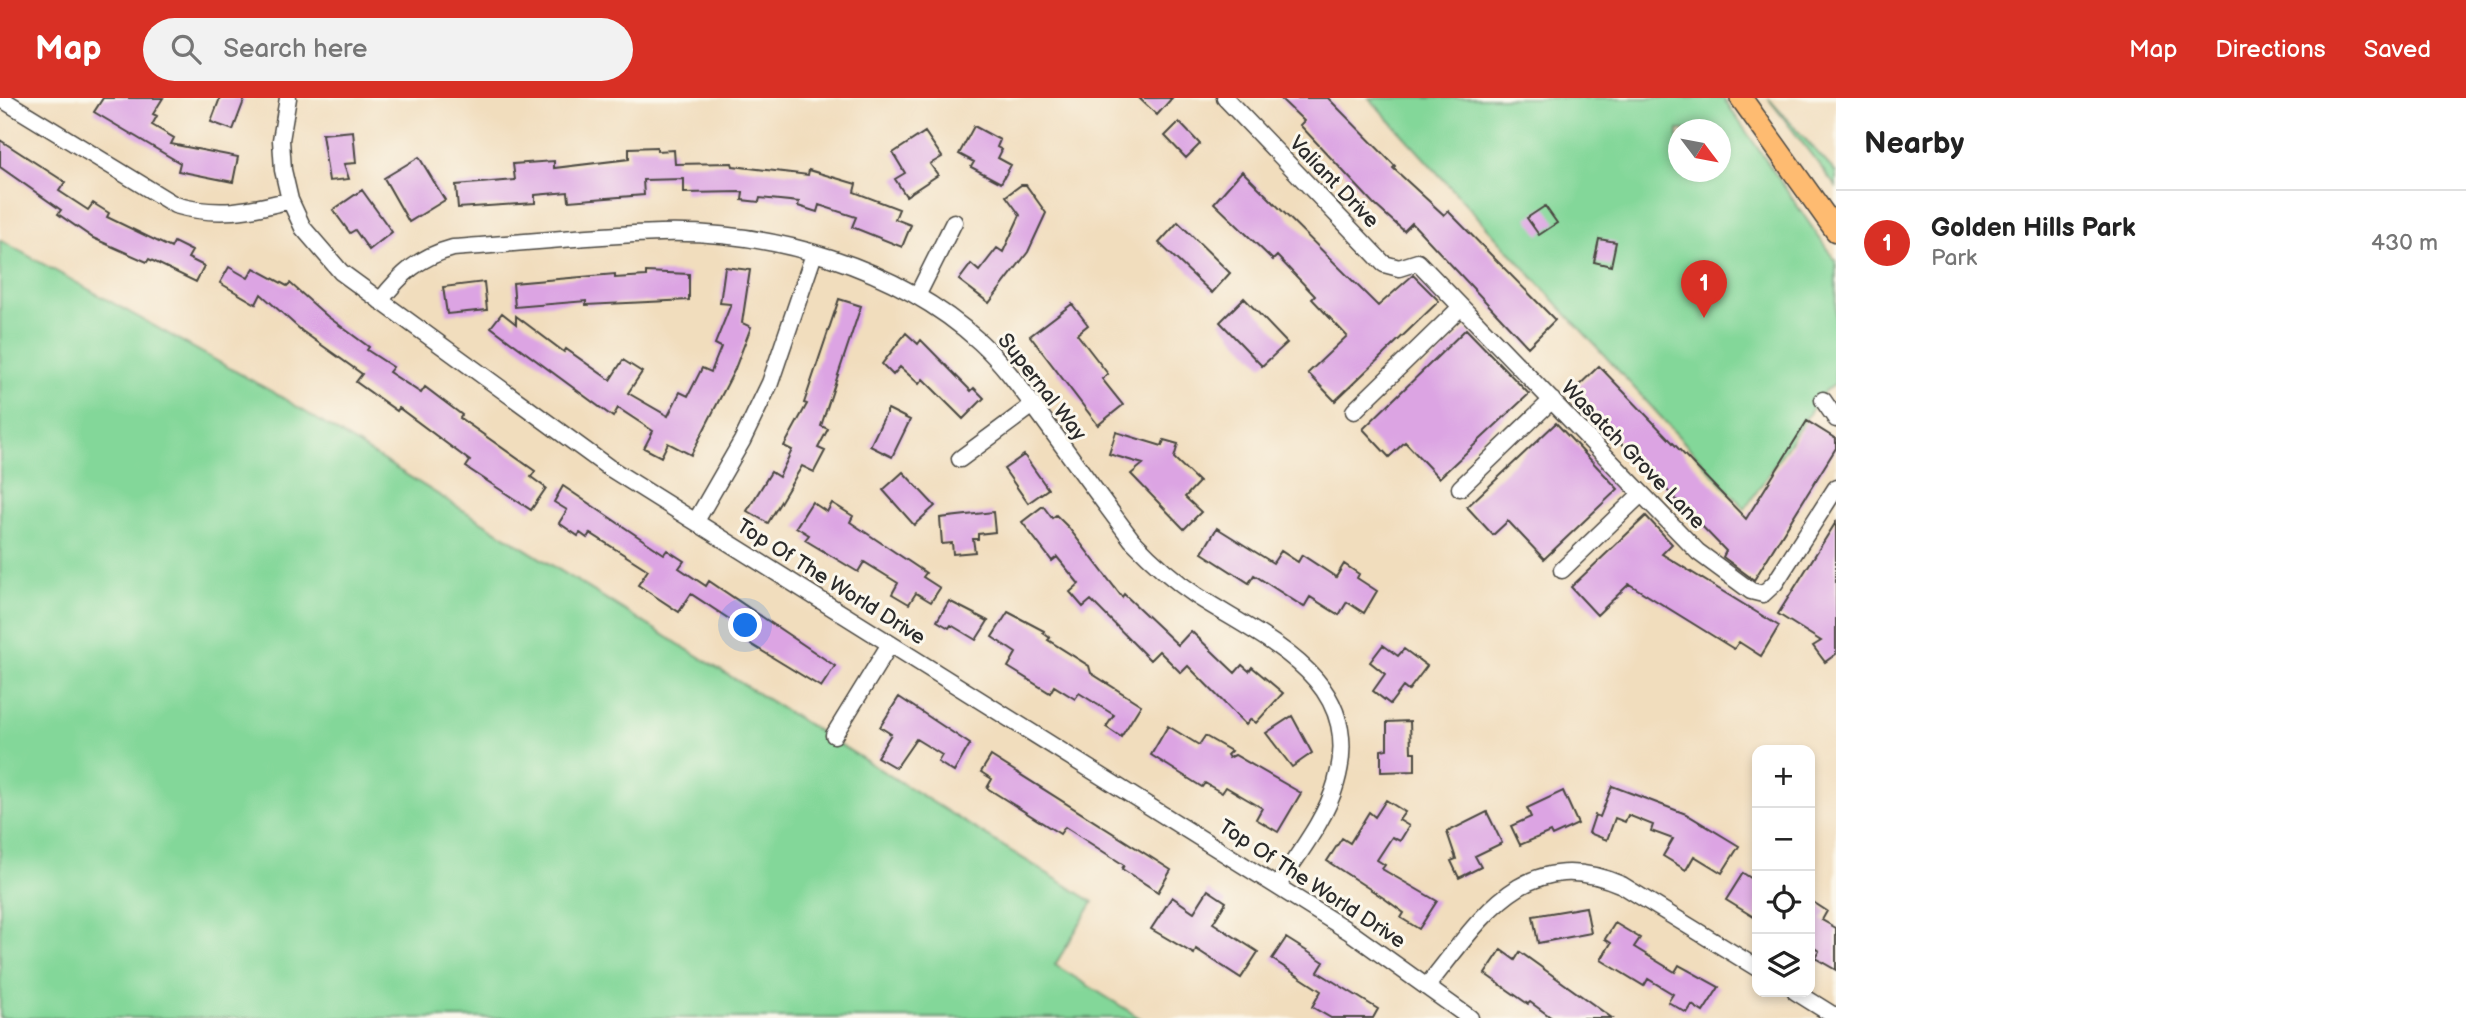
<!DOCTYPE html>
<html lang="en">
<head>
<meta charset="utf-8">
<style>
  body { margin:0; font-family:"Balsamiq Sans",sans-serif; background:#f2f2f2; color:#222 }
  .controls { position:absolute; right:21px; bottom:21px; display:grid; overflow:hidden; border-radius:14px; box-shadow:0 4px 10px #0003 }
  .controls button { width:63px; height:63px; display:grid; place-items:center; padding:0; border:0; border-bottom:2px solid #e0e0e0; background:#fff; color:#222; font:35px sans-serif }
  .compass { position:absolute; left:1668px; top:21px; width:63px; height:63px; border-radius:50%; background:#fff; box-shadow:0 4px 10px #0003; rotate:122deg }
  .you { position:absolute; left:746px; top:528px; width:24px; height:24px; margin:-18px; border:5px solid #fff; border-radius:50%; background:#1a73e8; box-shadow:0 0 0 10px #1a73e833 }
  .badge { display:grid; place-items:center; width:46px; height:46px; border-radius:50%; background:#d93025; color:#fff; font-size:23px; font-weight:700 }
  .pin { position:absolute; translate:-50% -58px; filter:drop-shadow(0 2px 4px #0008) }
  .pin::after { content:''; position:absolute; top:37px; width:24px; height:21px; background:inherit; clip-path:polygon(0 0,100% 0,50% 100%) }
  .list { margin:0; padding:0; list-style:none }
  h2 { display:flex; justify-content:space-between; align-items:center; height:91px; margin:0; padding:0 28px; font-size:30px }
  h2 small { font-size:23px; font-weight:400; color:#767676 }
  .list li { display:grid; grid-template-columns:46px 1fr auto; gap:21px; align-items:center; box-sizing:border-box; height:105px; padding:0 28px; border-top:2px solid #e0e0e0 }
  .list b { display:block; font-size:26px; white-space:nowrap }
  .list p { margin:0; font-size:23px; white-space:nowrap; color:#767676 }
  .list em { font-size:23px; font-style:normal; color:#767676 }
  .icon { flex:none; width:38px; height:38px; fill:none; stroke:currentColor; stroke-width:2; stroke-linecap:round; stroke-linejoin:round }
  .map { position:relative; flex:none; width:1836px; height:920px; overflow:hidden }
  header { display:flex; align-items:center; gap:42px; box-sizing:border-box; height:98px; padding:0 35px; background:#d93025; color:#fff }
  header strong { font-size:33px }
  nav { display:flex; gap:38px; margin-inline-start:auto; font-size:24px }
  .search { width:490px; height:63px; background:#f2f2f2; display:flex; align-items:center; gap:18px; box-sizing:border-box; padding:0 24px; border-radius:38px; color:#767676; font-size:26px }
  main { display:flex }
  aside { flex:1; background:#fff }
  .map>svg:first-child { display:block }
  .green { fill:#83d799; stroke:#578162; stroke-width:2; fill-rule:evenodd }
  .building { fill:#dca4e3 }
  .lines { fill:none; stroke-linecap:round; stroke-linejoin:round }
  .minor-casing { stroke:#494641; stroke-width:19 }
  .major-casing { stroke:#494641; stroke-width:24 }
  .minor { stroke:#fff; stroke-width:16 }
  .major { stroke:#febb71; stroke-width:21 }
  .labels { text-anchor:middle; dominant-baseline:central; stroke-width:6; stroke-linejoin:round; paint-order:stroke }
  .street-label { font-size:21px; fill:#2b2b2b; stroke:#fbf7ec }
</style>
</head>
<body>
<header>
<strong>Map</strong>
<div class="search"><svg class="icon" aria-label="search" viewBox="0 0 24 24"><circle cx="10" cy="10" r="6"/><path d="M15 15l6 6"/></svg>Search here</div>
<nav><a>Map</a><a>Directions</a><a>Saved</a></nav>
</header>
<main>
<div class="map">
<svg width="1836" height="920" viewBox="0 0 1836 920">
  <rect width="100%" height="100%" fill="#fbf7ec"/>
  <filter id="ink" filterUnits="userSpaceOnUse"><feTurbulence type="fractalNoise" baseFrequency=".0143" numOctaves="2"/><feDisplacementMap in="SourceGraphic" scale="14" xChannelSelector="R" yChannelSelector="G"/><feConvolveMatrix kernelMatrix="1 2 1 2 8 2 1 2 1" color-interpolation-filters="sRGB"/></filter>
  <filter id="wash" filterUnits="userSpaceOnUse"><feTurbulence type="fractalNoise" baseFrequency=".00686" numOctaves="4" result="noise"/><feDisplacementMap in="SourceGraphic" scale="28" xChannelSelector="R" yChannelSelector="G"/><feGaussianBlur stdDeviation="1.57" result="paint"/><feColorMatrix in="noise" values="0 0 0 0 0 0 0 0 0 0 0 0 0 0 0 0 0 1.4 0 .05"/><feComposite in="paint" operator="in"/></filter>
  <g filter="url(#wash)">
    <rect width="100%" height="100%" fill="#f1ddbd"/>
    <path class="green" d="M1369,0H1723L1836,164L1835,287L1825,292L1745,411ZM1678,32H1720V74H1678Z
      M1768,0L1836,75V89Z
      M0,142L278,297L1093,804L1055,867L1140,920H0Z"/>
    <g id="blocks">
      <path class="building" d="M103,0H163L153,16L157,18L152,27L174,40L171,46L238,59L233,84L178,73L180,65L94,14Z
        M220,0H245L233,32L211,24Z
        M1139,0H1172L1157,17Z
        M1280,0H1328L1395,68L1393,70L1444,117L1448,113L1555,222L1528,249L1412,125L1404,133L1374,106L1300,27L1304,23Z
        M1179,24L1200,46L1186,60L1165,38Z
        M974,28L1000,42L997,49L1002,52L998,60L1011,67L1001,85L971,69L974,64L959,56Z
        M353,33L356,65L344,66L349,81L329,83L322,36Z
        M925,34L942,59L930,66L938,77L906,98L895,81L905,75L893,55Z
        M0,42L65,84L59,93L88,112L93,105L109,115L107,119L171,150L174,144L192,153L188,160L204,168L196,184L149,161L147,164L93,140L58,116L61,112L0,69Z
        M657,49V53L674,52L675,66L732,65L733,68L808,77L809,72L856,86L854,94L899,111L895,121L911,127L902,149L852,129L856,119L819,107L817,114L798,108L799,104L760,100L759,104L742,102L743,94L684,95V81L643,82L644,97L569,103L568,94L535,97V105L458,110L456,87L515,82L513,66L554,63V70L629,61V50Z
        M419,59L445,102L409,124L384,80Z
        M1242,73L1378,208L1413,177L1439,203L1335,303L1308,275L1347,238L1312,201L1315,198L1277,158L1273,162L1214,105Z
        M1021,87H1026L1046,115L1028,154L989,205L959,182L971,166L979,173L997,150L1003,154L1020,117L1006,98Z
        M362,92L392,134L369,152L355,132L350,135L333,112Z
        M1545,108L1557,125L1539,137L1527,120Z
        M1178,124L1230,175L1212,195L1159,145Z
        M1599,141L1616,144L1611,168L1594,164Z
        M229,169L248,180L254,170L287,188L290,185L327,218L369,249L367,252L393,269L389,274L421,295L425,289L462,317L460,320L535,373L531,379L546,390L531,412L466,369L470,363L399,310L397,313L356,284L362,276L302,233L261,196L256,206L220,185Z
        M725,169L750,172L742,225L751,229L734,273L691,357L668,345L661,359L644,350L653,333L618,310L613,319L491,229L502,215L516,226V218L564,254L566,251L610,282L623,262L642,274L628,295L668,318L680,294L688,298L702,270L711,274L721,249L715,246L731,206L720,205Z
        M646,174L689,176V202L586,207V203L515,209L513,185L615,176V180L646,178Z
        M484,184L487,212L447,216L443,189Z
        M1244,200L1287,245L1262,268L1220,224Z
        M839,201L861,208L821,328L828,331L818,350L825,353L814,374L802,368L768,425L747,413L771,374L779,379L792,352L784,348L807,306L804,305Z
        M1072,206L1088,227L1077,236L1108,276L1102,281L1123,307L1098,327L1030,238Z
        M1466,231L1529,296L1439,380L1405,344L1389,359L1363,331Z
        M906,235L918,246L921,242L971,293L974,290L984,300L963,321L923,281L919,286L900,269L893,277L882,266Z
        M1599,268L1746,421L1807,323L1836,341V350L1754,482L1723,459L1726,453L1572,294Z
        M888,311L910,322L892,359L870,348Z
        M1556,325L1618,391L1544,461L1508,423L1493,437L1467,409Z
        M1116,334L1162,348L1164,342L1178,346L1174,360L1199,384L1185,399L1201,414L1184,431L1131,376L1143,366L1109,356Z
        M1024,357L1048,391L1028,405L1004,371Z
        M903,374L935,408L914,427L883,392Z
        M563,388L664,456L667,452L684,463L679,470L706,488L709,483L835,568L821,589L744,542L749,534L691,496L679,514L638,487L648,472L590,435L587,440L580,435L578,438L559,425L567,412L554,404Z
        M812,404L827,414L832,405L853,418L850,424L926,475L923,479L940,490L931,504L916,495L909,506L892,496L898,485L864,464L858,474L805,442L809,437L796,429Z
        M1043,408L1052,420L1056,417L1068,429L1122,499L1124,496L1178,547L1191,533L1235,575L1242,567L1249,573L1252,569L1283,595L1256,625L1251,621L1246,627L1188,568L1181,575L1159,553L1150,562L1091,502L1083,509L1070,494L1079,486L1057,459L1052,463L1022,424Z
        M993,414L995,434L978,436V441H973L975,454L953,456L952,445L942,446L940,420Z
        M1646,418L1672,446L1662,456L1779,528L1761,558L1739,544L1734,551L1629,486L1597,517L1571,489Z
        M1836,424V556L1825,564L1813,548L1821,543L1778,516Z
        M1217,430L1273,465L1281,453L1298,464L1302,457L1336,479L1344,466L1359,476L1357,480L1377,493L1364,515L1347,504L1339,517L1310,499L1304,509L1254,477L1249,485L1202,455Z
        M949,503L988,523L976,542L951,527L949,530L937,523Z
        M1008,514L1044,533L1043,535L1050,540L1048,542L1089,568L1091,575L1141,607L1121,639L1106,629L1114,617L1079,595L1075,601L1054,588L1050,595L1008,569L1016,555L992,539Z
        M1383,547L1398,558L1404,551L1427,568L1408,593L1403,589L1390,606L1373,593L1385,576L1370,564Z
        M899,599L970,646L954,674L938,664L942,657L916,641L896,670L877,659L891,636L880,629Z
        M1292,618L1312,655L1292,669L1266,635Z
        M1410,623L1411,654H1415V673L1381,674V652L1387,651V624Z
        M1168,628L1199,647L1205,638L1231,653L1227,657L1229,660L1235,657L1301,695L1278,734L1256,721L1262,710L1226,689L1222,695L1205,685L1202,689L1151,657Z
        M991,658L1171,772L1158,794L1122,771L1124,767L1065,729L1060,736L987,690L992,681L981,674Z
        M1612,688L1686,716L1739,748L1722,775L1694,758L1686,772L1663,758L1673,741L1651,733L1653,727L1628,717L1625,724L1615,720L1607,742L1589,735L1595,717L1600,719Z
        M1563,693L1578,726L1552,738L1550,734L1520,747L1511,728L1531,719L1527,710Z
        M1386,702L1405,714L1399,722L1409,728L1400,743L1392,739L1377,762L1385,767L1382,771L1437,803L1419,831L1401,820L1404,815L1385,801L1327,763L1342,740L1350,745L1369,714L1375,719Z
        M1487,714L1502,745L1475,758L1481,769L1459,780L1451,763L1456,761L1447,734Z
        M1743,775L1757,784V821L1726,802Z
        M1208,792L1226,804L1213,825L1258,854L1241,880L1196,851L1194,856L1151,831L1172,799L1194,814Z
        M1810,802L1827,813L1822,822L1836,830V872L1815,860L1819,853L1810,847Z
        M1586,809L1591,835L1538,845L1533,818Z
        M1615,825L1640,840L1634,849L1675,874L1679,867L1719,889L1703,914L1692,907L1687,915L1668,904L1673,896L1648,881L1644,888L1601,862L1611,845L1605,841Z
        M1286,840L1324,864L1318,874L1378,911L1373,920H1331L1312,909L1321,893L1272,861Z
        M1501,852L1515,862L1520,854L1612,920H1552L1530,904L1528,906L1485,876Z"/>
    </g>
  </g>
  <g filter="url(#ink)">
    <use href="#blocks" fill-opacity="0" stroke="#494641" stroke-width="2"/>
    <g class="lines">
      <defs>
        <path id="minor" d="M0,0L175,107C216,119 249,113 290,102
          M288,0L281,42L283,72L290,102L303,130L341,174L608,369L1350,834L1470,920
          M1225,0L1384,166L1399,170L1418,164L1698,454L1751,493L1763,496L1775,485L1836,390
          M917,198L954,124
          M380,203C401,176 419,159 453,150C522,145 591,137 660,135C771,132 897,168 980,244C1005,267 1024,295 1044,322C1073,362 1102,402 1132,442C1152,463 1173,482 1197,498C1267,543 1366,581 1336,685C1326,721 1298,756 1278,787
          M1823,302L1836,321
          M1354,313L1461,209
          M960,361L1033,307
          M1460,390L1552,302
          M696,423L742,343L770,285L814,156
          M1562,472L1641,396
          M834,637L890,546
          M1427,888C1482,820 1524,745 1622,787L1757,870
          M1796,894L1836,919"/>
        <path id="major" d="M1741,0L1836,133"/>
      </defs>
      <use href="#minor" class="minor-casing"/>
      <use href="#major" class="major-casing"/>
      <use href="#minor" class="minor"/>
      <use href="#major" class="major"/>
    </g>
  </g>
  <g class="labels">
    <g class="street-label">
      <text transform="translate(1334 84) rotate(46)">Valiant Drive</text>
      <text transform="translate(1042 289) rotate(52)">Supernal Way</text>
      <text transform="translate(1633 357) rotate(46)">Wasatch Grove Lane</text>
      <text transform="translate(831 484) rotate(32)">Top Of The World Drive</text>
      <text transform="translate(1312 786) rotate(33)">Top Of The World Drive</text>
    </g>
  </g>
</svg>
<div class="controls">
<button>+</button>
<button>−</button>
<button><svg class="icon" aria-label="locate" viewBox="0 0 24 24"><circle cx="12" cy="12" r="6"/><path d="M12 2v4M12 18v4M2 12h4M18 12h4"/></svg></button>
<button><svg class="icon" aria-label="layers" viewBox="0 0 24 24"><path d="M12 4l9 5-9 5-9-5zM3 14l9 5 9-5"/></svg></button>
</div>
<svg class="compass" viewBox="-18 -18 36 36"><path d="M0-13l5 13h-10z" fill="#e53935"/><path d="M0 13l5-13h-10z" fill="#767676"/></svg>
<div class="you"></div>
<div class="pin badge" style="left:1704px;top:220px">1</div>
</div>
<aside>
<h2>Nearby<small></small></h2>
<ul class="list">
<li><span class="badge">1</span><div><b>Golden Hills Park</b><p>Park</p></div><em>430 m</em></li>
</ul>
</aside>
</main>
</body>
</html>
